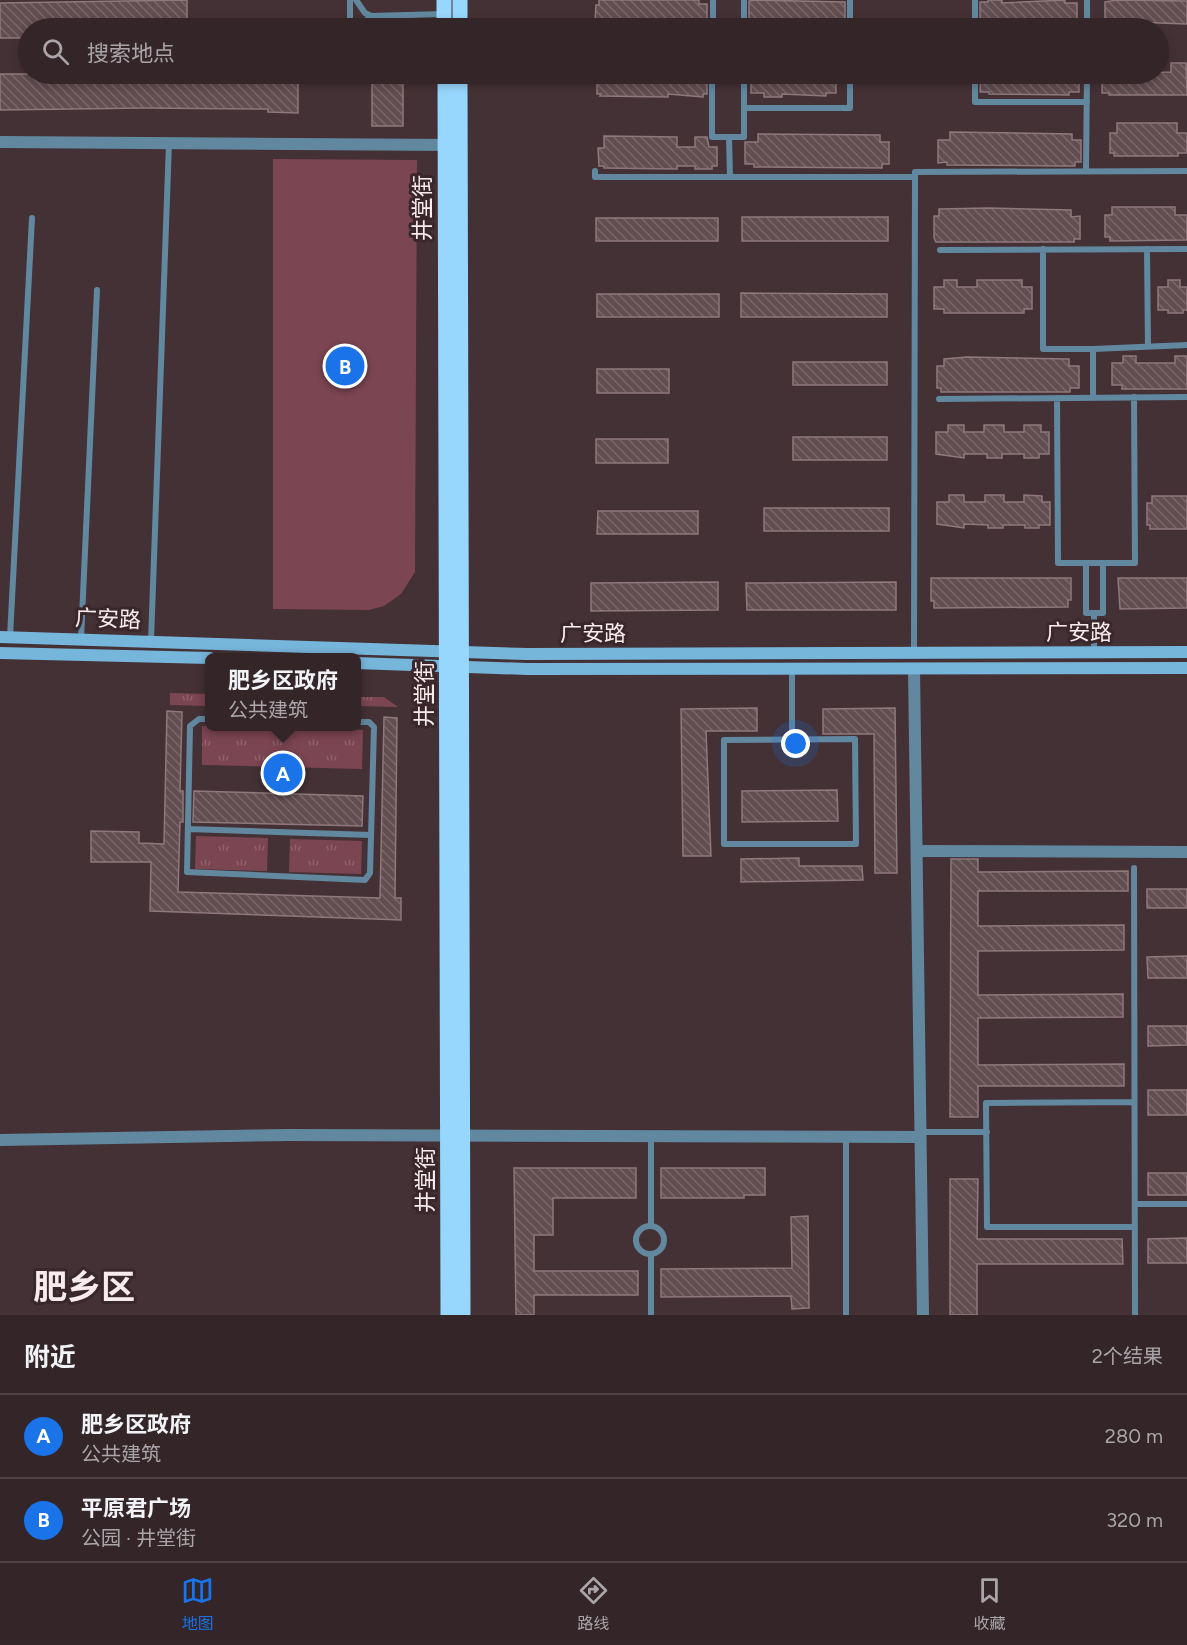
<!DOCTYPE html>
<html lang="zh">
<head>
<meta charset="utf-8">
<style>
  body { margin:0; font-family:Figtree,"Noto Sans SC",sans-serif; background:#3e3134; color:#f1f3f6 }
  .you { position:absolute; left:796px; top:744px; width:21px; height:21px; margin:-15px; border:4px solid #fff; border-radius:50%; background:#1a73e8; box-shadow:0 0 0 9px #1a73e833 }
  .badge { display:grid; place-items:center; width:39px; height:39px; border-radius:50%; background:#1a73e8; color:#fff; font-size:20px; font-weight:700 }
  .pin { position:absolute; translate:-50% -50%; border:3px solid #fff; box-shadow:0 2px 6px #0006 }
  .popup { position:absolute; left:205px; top:653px; width:156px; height:78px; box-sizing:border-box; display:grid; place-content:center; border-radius:9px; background:#332528; filter:drop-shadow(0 2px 4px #0005); font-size:20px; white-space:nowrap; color:#a9a5a8 }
  .popup b { font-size:22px; color:#f1f3f6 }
  .popup::after { content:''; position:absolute; left:50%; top:100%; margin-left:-12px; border:12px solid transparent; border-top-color:#332528 }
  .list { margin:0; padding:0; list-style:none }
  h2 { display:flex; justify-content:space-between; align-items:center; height:78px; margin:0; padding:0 24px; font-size:26px }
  h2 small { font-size:20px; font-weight:400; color:#a9a5a8 }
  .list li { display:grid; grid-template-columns:39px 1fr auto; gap:18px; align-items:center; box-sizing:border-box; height:84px; padding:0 24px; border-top:2px solid #4e4245 }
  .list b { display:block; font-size:22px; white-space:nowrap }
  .list p { margin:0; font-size:20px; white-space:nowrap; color:#a9a5a8 }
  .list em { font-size:20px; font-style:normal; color:#a9a5a8 }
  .icon { flex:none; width:33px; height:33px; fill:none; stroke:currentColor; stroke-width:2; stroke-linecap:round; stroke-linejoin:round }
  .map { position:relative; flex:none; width:1187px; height:1315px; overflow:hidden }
  .search { position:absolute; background:#332528; box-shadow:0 3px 9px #0003; left:18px; right:18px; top:18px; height:66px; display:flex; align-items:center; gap:15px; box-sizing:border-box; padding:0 21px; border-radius:33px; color:#a9a5a8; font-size:22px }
  .sheet { height:246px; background:#332528 }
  nav { display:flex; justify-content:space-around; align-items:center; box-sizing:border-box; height:84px; border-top:2px solid #4e4245; background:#332528; font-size:16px; color:#a9a5a8 }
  nav a { display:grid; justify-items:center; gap:3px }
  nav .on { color:#1a73e8 }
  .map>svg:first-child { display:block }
  .grass { fill:url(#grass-tufts) }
  .park { fill:#7b4551 }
  .building { fill:url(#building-back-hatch); stroke:#8f787c; stroke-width:1.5 }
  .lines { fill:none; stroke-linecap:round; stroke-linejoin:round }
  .service { stroke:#6288a0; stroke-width:6 }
  .minor { stroke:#6288a0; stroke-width:12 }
  .tertiary { stroke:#6288a0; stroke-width:12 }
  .secondary { stroke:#77b6db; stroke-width:12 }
  .primary { stroke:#97d7fe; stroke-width:15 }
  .labels { text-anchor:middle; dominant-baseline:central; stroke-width:6; stroke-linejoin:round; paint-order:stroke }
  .street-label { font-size:22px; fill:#f8ebed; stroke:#39272b }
  .town-label { font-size:34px; font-weight:bold; fill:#f8ebed; stroke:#39272b }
</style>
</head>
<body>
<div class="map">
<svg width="1187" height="1315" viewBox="0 0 1187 1315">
  <defs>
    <pattern id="grass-tufts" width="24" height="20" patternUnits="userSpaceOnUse" patternTransform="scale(1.5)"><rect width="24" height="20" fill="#7b4551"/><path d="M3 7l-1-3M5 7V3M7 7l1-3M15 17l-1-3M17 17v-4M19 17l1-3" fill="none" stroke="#8e606a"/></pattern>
    <pattern id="building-back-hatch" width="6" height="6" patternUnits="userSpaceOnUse" patternTransform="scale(1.5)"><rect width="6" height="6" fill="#624d51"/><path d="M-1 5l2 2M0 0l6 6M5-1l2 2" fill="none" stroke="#79676a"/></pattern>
  </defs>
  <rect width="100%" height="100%" fill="#443135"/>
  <path class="grass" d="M170,693L209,694V706L170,705Z
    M357,697H384L398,707L357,706Z
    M202,726L363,730L362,769L202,765Z
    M196,836L268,838L267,871L195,869Z
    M290,839L362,841L361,874L289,872Z"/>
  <path class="park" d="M273,159L417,160L415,572L401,594L384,606L369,610L273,609Z"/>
  <path class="building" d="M187,0V28H28V38H0V3Z
    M599,0H699V4H707V23H702V26L667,23V26L599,25V22H595L596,5H599Z
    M756,0L845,2V22H835L836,24H756V21H749V1Z
    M988,0H1002V3L1065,0V3H1077V23H1067V26L987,25V22H980V2H988Z
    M1117,0L1187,1V24L1105,21V2Z
    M1171,63H1186L1187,95H1109V93H1102V74L1171,72Z
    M0,74H298V113L268,112V109L144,108L0,110Z
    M372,74H403V126H372Z
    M601,74H701L707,75V94H703V97L668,94V97L600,96L601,94H597V76H601Z
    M751,74H836V93H826V96L782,94V97H764V93H751Z
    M981,74H1079V92H1069V95L989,94V92H980Z
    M1117,123H1177V133H1187V153H1178V156H1114V153H1110V133H1117Z
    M950,132L1072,134V140H1081V162H1075V166H1063L947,165V162L938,163V140H950Z
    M758,134L880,135V142H889V164H882V168L754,167V164H745V142H758Z
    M604,136L677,137V147H695V137H707L709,147H717V166H712V169H695V166H677V169L604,168V166H599L598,148H604Z
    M1112,207H1175V215H1187V240L1110,241V237H1105V215H1112Z
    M989,208L1071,210V217L1080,216V239H1074V242H936L934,238V216H939V209Z
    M742,217H888V241H742Z
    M596,218H718V241H596Z
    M944,280H957V287H977V280H1022V287H1032V309H1024V313H944V309H934V287H944Z
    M1168,280H1180V287H1187V310H1183V313H1168V310H1158V287H1168Z
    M741,293L887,294V317H741Z
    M597,294H719V317H597Z
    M1123,356H1136V363H1175V356H1187V389H1122V385H1112V363H1123Z
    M967,357L1069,359V366H1079V388H1070V392H941V388H937V366H944V359Z
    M793,362H887V385H793Z
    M597,369H669V393H597Z
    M948,425H964V432H984V425H1004V432H1024V425H1041V432H1049V454H1039V458H1024V454H1002V458H987V454H964V458L936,454V432H948Z
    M793,437H887V460H793Z
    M596,439H668V463H596Z
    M949,495H964V502H985V495H1004V502H1024V495L1042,496V502H1050V525H1039V528H1025V525H1003V528H988V525L964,524V528L937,524V502H949Z
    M1152,496H1187V529H1150V525H1147V503H1152Z
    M764,508H889V531H764Z
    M598,511H698V534H597Z
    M931,578H1071V600H1068V607L934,608V601H931Z
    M1118,578H1187V608L1120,609Z
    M718,582V610L591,611V583Z
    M896,582V610H747L746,583Z
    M757,708V731H706L711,856H683L681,709Z
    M895,708L897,873H875L874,734H823V709Z
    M167,711L182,712L180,791H183V822H180L178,892L380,898L384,717L397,718L395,898H401V920L150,911L151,862H91V831L139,832V843L164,844Z
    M837,790L838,821L742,822V791Z
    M194,791L363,796L362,826L193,822Z
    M799,858V866H862L863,880L741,882V859Z
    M951,859H978V872L1128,871V891H978V926L1124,925V950L978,951V995L1123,994V1017L978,1018V1065L1124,1064V1086H978V1117H950Z
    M1147,889H1187V908H1147Z
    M1187,956V978H1148L1147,957Z
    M1148,1026H1187V1045L1148,1046Z
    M1148,1090H1187V1115H1148Z
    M514,1168H636V1198H553V1235H534V1271H638V1295H534V1315H516Z
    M661,1168H765V1195H744V1198H661Z
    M1148,1173H1187V1195H1148Z
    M950,1179H978L977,1239H1122L1123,1264H977V1315H950Z
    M808,1216L809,1308L792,1309L791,1296L661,1297V1269L792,1268L791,1217Z
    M1187,1238V1263H1148V1239Z"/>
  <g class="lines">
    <path class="service" d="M350,0V28
      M356,0L365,13L371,16L444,14
      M358,28L371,16
      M713,28V0
      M744,28V0
      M850,28V0
      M975,28V0
      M1087,28V0
      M712,74V137H729
      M975,74V102H1087
      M744,108H850V74
      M595,171V177H915V172L1187,171
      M1086,171L1087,74
      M730,177L729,137H744V74
      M1043,249V349H1093
      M1147,249L1148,346
      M940,250L1187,249
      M1057,398L1058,563H1135L1134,397
      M1093,398V349L1187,345
      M939,399L1187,397
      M1086,563V613H1103V563
      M1094,613V652
      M10,637L32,218
      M81,639L97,290
      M151,641L169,143
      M914,653L915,177
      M792,669V740
      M210,719H199L190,726L187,872L365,880L370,873L374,727L369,722H356
      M855,739L856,844H724V740Z
      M188,829L371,835
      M1134,868L1135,1315
      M1134,1102L986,1103L987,1227H1135
      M920,1132H987
      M846,1137V1315
      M1135,1204H1187
      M651,1226V1136
      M636 1240a14 14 0 1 1 28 0a14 14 0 1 1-28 0Z
      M651,1254V1315"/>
    <path class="minor" d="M0,142L453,145
      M917,851L1187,852"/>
    <path class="tertiary" d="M914,669L923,1315
      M0,1140L288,1135L920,1137"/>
    <path class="secondary" d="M0,637L527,654L1187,652
      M0,653L210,658
      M356,663L527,669L1187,668"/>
    <path class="primary" d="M444,0V28
      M460,0V28
      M445,74L448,1315
      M460,74L463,1315"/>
  </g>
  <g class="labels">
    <g class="street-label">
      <text transform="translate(422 208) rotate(-90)">井堂街</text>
      <text transform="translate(108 619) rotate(2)">广安路</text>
      <text x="1079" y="632">广安路</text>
      <text x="593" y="633">广安路</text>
      <text transform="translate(424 694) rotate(-90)">井堂街</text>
      <text transform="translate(425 1180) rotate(-90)">井堂街</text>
    </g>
    <g class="town-label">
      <text x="84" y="1287">肥乡区</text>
    </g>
  </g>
</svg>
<div class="you"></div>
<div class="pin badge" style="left:283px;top:773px">A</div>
<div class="popup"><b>肥乡区政府</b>公共建筑</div>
<div class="pin badge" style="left:345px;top:366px">B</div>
<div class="search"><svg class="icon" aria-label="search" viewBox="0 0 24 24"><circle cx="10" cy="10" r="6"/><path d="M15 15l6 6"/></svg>搜索地点</div>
</div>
<section class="sheet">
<h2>附近<small>2个结果</small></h2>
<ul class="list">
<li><span class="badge">A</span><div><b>肥乡区政府</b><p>公共建筑</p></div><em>280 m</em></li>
<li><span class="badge">B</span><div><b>平原君广场</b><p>公园 · 井堂街</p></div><em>320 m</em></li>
</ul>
</section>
<nav>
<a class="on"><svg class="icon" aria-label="map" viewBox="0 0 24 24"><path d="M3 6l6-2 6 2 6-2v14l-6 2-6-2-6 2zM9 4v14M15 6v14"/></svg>地图</a>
<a><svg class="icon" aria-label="directions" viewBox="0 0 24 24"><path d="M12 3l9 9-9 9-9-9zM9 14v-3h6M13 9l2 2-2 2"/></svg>路线</a>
<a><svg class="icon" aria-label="saved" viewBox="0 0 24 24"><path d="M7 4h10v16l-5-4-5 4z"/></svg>收藏</a>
</nav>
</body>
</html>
